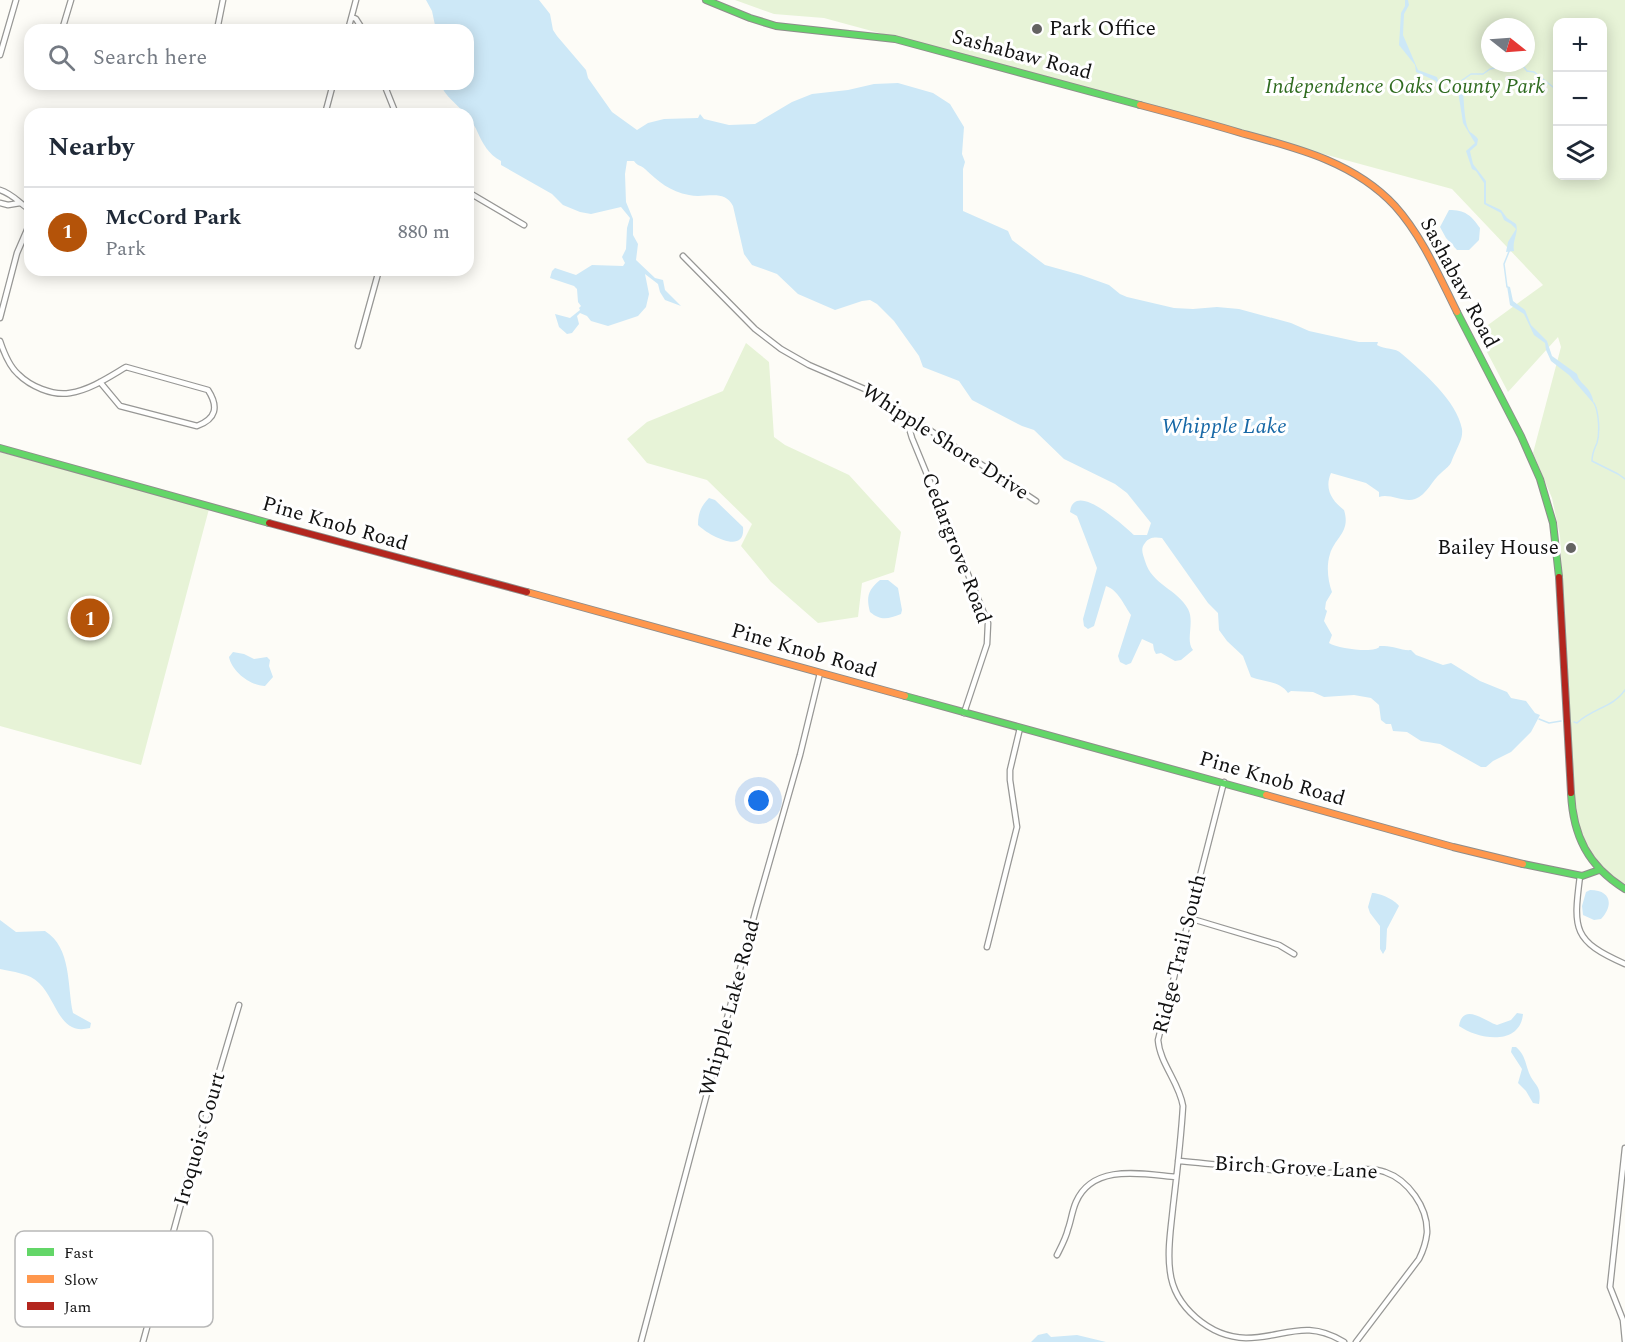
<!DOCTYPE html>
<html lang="en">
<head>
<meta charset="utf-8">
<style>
  body { margin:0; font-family:Spectral,serif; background:#f6f6f7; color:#1f2937 }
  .controls { position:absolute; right:18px; top:18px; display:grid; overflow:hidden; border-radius:12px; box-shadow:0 3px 15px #0003 }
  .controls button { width:54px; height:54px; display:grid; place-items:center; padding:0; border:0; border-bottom:2px solid #e0e1e3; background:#fff; color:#1f2937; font:30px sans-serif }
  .compass { position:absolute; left:1481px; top:18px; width:54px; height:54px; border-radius:50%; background:#fff; box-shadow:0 3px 15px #0003; rotate:107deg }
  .you { position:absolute; left:759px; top:801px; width:21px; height:21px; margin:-15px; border:4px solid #fff; border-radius:50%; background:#1a73e8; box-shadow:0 0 0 9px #1a73e833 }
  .badge { display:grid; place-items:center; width:39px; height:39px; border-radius:50%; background:#b45309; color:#fff; font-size:20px; font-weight:700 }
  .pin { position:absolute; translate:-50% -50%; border:3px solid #fff; box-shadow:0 2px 6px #0006 }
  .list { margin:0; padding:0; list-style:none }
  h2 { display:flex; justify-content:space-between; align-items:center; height:78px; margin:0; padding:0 24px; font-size:26px }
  h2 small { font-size:20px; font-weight:400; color:#747a83 }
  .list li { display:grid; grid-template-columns:39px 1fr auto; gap:18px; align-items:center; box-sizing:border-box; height:90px; padding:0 24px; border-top:2px solid #e0e1e3 }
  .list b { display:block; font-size:22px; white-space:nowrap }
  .list p { margin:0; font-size:20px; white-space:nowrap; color:#747a83 }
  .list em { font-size:20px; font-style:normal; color:#747a83 }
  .icon { flex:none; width:33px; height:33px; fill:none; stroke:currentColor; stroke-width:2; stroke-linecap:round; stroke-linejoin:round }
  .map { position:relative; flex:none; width:1625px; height:1342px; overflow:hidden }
  .search { position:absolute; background:#fff; box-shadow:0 3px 15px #0003; left:24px; top:24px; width:450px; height:66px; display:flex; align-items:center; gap:15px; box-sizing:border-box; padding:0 21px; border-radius:18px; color:#747a83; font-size:22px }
  .panel { position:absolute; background:#fff; box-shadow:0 3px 15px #0003; left:24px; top:108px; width:450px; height:168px; border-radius:18px }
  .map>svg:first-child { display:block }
  .green { fill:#e7f3d7; fill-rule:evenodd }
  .water { fill:#cde8f7 }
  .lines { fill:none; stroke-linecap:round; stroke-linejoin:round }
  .stream { stroke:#cde8f7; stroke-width:1.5 }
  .street-casing { stroke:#979795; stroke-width:7 }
  .fast-casing { stroke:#8e8d8b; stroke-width:8 }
  .slow-casing { stroke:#8e8d8b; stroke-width:8 }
  .jam-casing { stroke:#8e8d8b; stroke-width:8 }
  .street { stroke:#fffffe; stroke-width:4.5 }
  .fast { stroke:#63d668; stroke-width:6 }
  .slow { stroke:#ff974d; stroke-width:6 }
  .jam { stroke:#b3261e; stroke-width:6 }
  .poi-dot { fill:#646362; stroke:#fff; stroke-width:2 }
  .labels { text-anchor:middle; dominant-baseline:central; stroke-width:6; stroke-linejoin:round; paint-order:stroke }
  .poi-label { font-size:21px; fill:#111; stroke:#fff; text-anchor:start }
  .street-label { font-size:21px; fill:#111; stroke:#fff }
  .park-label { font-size:21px; font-style:italic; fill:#2f6b1f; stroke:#fff }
  .water-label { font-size:22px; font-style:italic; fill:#1768a6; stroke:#fff }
  .key { fill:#fff; stroke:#b8b8b8; stroke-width:1.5 }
  .key-label { font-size:16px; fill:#111 }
</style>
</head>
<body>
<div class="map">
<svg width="1625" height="1342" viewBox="0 0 1625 1342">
  <rect width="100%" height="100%" fill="#fdfcf7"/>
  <path class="green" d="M735,0H1625V884C1591,863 1580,838 1574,800L1560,536L1552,498L1533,453L1561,347L1558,337L1508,392L1477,333L1543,285L1452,189L824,18L774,14ZM1558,22H1602V176H1558ZM1490,27H1526V63H1490Z
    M746,343L769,362L774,437L785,445L849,475L901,532L894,572L862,583L858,617L818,623L771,582L741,546L752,524L707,480L647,463L627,439L647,422L723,391Z
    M0,452L209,509L141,765L0,726Z"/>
  <path class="water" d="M426,0H539L550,14L553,30L557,36L586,70L588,78L612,112L637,130L648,123L664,119L698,118L700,114L704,119L729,125L755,124L792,102L812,94L848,90L874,84L898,83L933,93L950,104L964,127L962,154L965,162L963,169V211L1008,231L1012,240L1045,265L1081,275L1109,285L1120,294L1127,297L1174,308L1193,309L1217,307L1239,309L1291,323L1309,331L1359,342H1378L1377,345C1385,350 1395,347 1402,354C1423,372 1457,401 1462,429C1463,438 1459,444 1456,451C1449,465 1454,462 1441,473C1432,480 1427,495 1415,499C1404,503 1390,493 1379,497V492L1366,483L1331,473C1324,489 1332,501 1344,510C1351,532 1335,537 1330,554C1326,566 1328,581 1332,592L1326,602L1325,609L1327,611L1324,621L1332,635L1329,643C1337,648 1365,652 1375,649C1384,646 1374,646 1384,646C1394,646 1402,651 1411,650L1416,655L1443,665L1451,663L1480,681L1507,692L1511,698L1526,701L1535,713L1540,715L1531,732L1511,752L1493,761L1486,767H1481L1440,744L1421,741L1407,732L1393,731L1391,724H1386L1381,720L1379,705L1371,698L1354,695L1324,697L1313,692L1291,691L1288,693C1280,681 1264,682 1251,677L1243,656L1227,641L1219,630L1218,613L1208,603L1162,538C1155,537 1149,537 1145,543C1140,549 1143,554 1145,561C1152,585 1177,589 1188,609C1195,622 1185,641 1193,650L1181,660L1175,661L1161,653L1156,654L1154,650L1153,644L1142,639L1131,663L1126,665L1120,662L1118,656L1131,615C1124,605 1118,590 1106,586L1094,626L1088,629L1084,626L1083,619L1097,568L1077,516L1070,512C1074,479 1125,527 1134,535H1147L1151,523L1127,493L1115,484L1064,459L1034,430L1022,426L972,400L959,381L923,367L919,356L894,321L877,304L870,300L862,301L835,310L798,294L777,274L752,265L744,254L733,206C724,188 705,199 689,195C670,192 658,181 645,169C641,165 637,166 634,161H627L625,174L626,202L633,219V235L638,244L636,260L655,278L663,280L665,290L681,306L665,300L660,292L658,284L645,274L649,294L646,307L638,316L608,326L591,321L587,316L580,313L577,316L579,324L572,333L567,334L559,327L555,314L570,318L580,310L579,308L581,306L578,302L577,289L574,286L550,278L552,271L555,268L576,275L592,265L623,266L625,263L622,257L626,249L627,228L630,218L621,207L591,214L580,212L563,205L552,194L501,165V161C488,154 483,144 477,131C475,125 469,120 468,114H465C457,104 445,96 440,84H468V30H436L432,11Z
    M1405,0H1408L1409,5L1404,14L1403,35L1418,70L1437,77L1440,86L1445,90L1458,89L1463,90C1464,100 1464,124 1470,132C1473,134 1476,136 1478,139L1477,145L1470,151L1473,164L1486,181V203L1501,210L1507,218L1516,224C1519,233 1512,240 1514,251L1506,252L1508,242L1516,229L1511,224L1504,220L1501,213L1484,204V183L1476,171L1472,169L1466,151L1475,143L1463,123L1458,91L1445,95L1440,93L1436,81L1416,72L1415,65L1399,45L1401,13L1405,6Z
    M1449,210C1465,210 1471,215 1480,228L1479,240L1469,250H1457L1446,238L1440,227Z
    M1507,286L1510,287L1513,301L1525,310L1531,325L1547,341L1552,356L1577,374C1580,386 1591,385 1594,404L1569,375L1551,361L1546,350L1545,343L1534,335L1524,314L1510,305Z
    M709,498L715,500L743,527C746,556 708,535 698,525C698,513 701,506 709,498Z
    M880,580H888L898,588L902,610L901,614C888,619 881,621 870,612C866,597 868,590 880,580Z
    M233,652L244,654L254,659L267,657L270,660L269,666L273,677L265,686C251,686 232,672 229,657Z
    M1590,890C1611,890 1614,905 1601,919L1594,920L1583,915L1582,906L1586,892Z
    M1372,893C1380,893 1395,900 1399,906L1387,929L1386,949L1383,954L1380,949V926L1370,913L1368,907Z
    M0,920L16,932L45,931C72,948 67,986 73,1013L91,1023L90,1028C59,1036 57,1000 39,983C30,973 12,972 0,969Z
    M1517,1013L1523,1014C1520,1046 1479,1040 1459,1026C1463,1001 1486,1022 1497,1025L1511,1020Z
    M1512,1047H1516C1525,1055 1525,1062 1529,1073C1535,1087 1542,1085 1539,1104L1533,1103L1526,1091L1518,1083L1522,1069L1511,1052Z
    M1047,1333L1051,1337L1077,1335L1106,1342H1031L1038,1335Z"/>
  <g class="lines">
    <path class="stream" d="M1458,89L1461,81L1471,74H1483L1490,69L1517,63L1523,66L1527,71L1534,72L1558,91
      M1507,287L1504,264L1510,249
      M1594,403C1599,412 1600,433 1597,443C1594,450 1592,453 1592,461L1618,474L1625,479
      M1539,719L1549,723L1561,721
      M1574,722L1577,723C1591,709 1614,707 1625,690"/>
    <defs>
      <path id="street" d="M352,17L356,19L363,30
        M62,30L71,0
        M217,30L223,0
        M348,30L356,0
        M0,55L16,0
        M384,84L396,114
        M325,114L333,84
        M0,190C13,194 19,203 30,210
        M468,192L524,225
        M0,203L8,205L20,203
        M683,256L755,329L781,349L809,365L874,393L1036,501
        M0,318L17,253L30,223
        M0,341C4,353 9,366 18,374C30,386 52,396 70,393C90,390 109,377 126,367L208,390C219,407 216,419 197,426L120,406L100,382
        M358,346L379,270
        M910,419L909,428L912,438L988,623L987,644L964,713
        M1224,782L1158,1040C1160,1064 1179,1082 1183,1106C1181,1140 1177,1173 1173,1207C1171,1228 1167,1250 1170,1271C1174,1307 1210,1337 1246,1338C1284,1338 1305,1318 1344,1342
        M1580,876C1573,930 1573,941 1625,964
        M1189,918L1279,945L1294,954
        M987,947L1017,827L1010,780V770L1020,728
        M1625,1148L1610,1287L1623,1320L1625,1341
        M1178,1161C1227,1165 1276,1172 1325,1173C1344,1173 1367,1165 1385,1172C1408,1180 1428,1207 1427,1233C1426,1242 1423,1251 1419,1259L1356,1342
        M1057,1255C1061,1247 1066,1238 1068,1229C1071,1221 1072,1211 1076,1202C1093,1163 1143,1174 1176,1177
        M143,1342L195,1153L239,1005
        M641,1342L756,909L800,755L820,673"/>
      <path id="fast" d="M706,0L750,18L776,26L895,39L1140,105
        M1457,312L1521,436L1540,479L1553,523L1559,577
        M0,448L269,523
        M905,696L1266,795
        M1571,793C1573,836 1588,866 1625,889
        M1523,864L1582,876L1599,870"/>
      <path id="slow" d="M1140,105C1174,114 1208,123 1241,133C1297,148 1354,162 1395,206C1422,236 1439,276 1457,312
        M527,592L905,696
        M1266,795L1453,847L1523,864"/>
      <path id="jam" d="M269,523L527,592
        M1559,577L1571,793"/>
    </defs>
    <use href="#street" class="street-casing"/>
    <use href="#fast" class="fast-casing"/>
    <use href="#slow" class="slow-casing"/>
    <use href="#jam" class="jam-casing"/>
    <use href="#street" class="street"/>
    <use href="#fast" class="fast"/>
    <use href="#slow" class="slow"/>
    <use href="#jam" class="jam"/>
  </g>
  <g class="poi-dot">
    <circle cx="1037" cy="29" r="6"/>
    <circle cx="1571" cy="548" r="6"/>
  </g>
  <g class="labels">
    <g class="poi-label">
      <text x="1049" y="29">Park Office</text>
      <text x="1559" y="548" text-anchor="end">Bailey House</text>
    </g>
    <g class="street-label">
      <text transform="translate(1022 55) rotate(15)">Sashabaw Road</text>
      <text transform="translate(1459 283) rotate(62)">Sashabaw Road</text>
      <text transform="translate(945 442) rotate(33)">Whipple Shore Drive</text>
      <text transform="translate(335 524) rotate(16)">Pine Knob Road</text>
      <text transform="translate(956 548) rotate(69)">Cedargrove Road</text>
      <text transform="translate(804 651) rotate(16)">Pine Knob Road</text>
      <text transform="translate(1272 779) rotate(16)">Pine Knob Road</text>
      <text transform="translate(1180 954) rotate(-76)">Ridge Trail South</text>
      <text transform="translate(730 1008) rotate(-75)">Whipple Lake Road</text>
      <text transform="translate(200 1139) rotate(-74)">Iroquois Court</text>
      <text transform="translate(1296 1168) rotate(3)">Birch Grove Lane</text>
    </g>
    <g class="park-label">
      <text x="1405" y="87">Independence Oaks County Park</text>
    </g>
    <g class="water-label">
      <text x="1224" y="426">Whipple Lake</text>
    </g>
  </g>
  <rect x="15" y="1231" width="198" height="96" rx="9" class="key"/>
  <rect x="27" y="1248" width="27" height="8" fill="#63d668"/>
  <rect x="27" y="1275" width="27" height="8" fill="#ff974d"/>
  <rect x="27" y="1302" width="27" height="8" fill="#b3261e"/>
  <g class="key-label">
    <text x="64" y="1258">Fast</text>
    <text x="64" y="1285">Slow</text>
    <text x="64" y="1312">Jam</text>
  </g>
</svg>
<div class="controls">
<button>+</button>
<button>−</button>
<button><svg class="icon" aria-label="layers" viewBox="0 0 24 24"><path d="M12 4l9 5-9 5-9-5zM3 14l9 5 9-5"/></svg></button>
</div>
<svg class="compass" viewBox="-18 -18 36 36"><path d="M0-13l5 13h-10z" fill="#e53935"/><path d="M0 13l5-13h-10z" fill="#747a83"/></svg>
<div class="you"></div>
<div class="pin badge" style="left:90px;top:618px">1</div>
<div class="search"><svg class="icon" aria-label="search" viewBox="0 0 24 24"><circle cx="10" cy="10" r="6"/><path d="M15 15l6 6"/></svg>Search here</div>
<section class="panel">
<h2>Nearby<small></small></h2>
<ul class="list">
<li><span class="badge">1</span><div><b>McCord Park</b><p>Park</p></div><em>880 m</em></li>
</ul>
</section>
</div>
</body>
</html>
